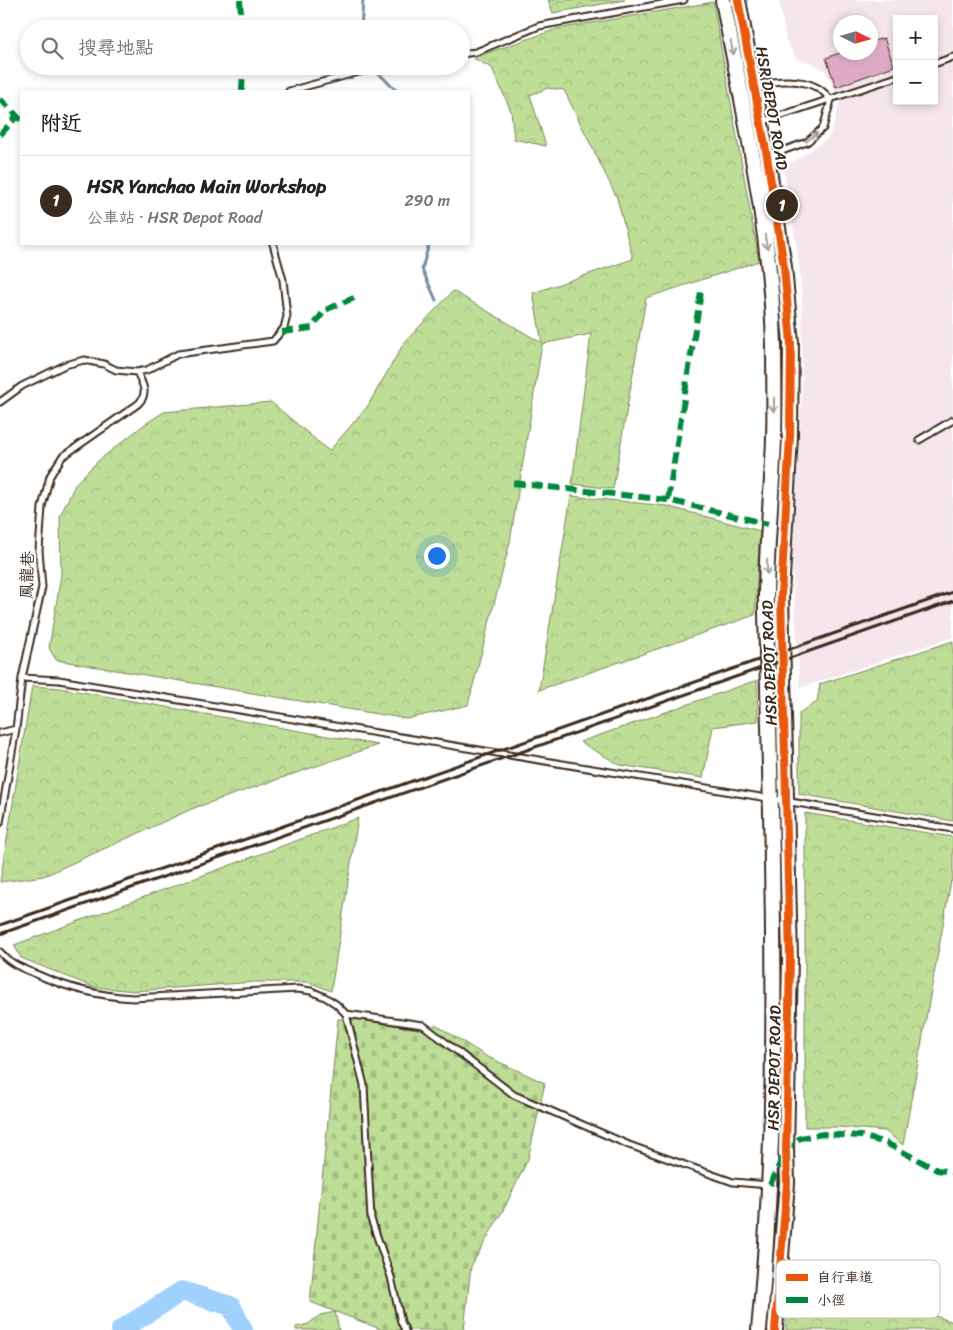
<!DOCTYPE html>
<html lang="zh-TW">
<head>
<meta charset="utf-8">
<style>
  body { margin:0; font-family:Sriracha,"LXGW WenKai TC",sans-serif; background:#f6f6f6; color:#202124 }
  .controls { position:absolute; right:15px; top:15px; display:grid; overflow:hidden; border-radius:0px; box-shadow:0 2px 8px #0003 }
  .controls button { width:45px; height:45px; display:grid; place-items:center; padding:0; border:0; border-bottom:1px solid #e0e0e0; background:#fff; color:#202124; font:25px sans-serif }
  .compass { position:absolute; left:833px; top:15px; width:45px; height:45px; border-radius:50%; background:#fff; box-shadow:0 2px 8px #0003; rotate:95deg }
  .you { position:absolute; left:436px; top:555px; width:18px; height:18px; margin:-12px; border:4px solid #fff; border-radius:50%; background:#1a73e8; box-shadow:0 0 0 8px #1a73e833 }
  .badge { display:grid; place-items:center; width:32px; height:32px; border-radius:50%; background:#3b2a1e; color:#fff; font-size:16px; font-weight:700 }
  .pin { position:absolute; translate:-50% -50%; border:2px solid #fff; box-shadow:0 1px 5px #0006 }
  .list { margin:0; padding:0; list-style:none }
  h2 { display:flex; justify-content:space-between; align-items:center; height:65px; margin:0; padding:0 20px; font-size:21px }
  h2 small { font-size:16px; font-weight:400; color:#757577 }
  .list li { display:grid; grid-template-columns:32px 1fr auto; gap:15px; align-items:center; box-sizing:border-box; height:90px; padding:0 20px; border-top:1px solid #e0e0e0 }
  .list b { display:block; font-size:19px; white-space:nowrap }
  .list p { margin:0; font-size:16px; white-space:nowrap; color:#757577 }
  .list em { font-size:16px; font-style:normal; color:#757577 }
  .icon { flex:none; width:28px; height:28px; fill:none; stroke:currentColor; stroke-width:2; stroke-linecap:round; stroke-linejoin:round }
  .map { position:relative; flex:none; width:953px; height:1330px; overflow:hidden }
  .search { position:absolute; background:#fff; box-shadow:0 2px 8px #0003; left:20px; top:20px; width:450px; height:55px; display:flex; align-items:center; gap:12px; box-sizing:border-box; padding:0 18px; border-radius:28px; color:#757577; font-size:19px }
  .panel { position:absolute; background:#fff; box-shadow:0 2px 8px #0003; left:20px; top:90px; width:450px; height:155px; border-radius:0px }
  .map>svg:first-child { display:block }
  .built { fill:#f5e6ee; fill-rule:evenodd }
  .forest { fill:url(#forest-crowns); stroke:#7c845a }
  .cemetery { fill:url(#cemetery-stones); stroke:#7c845a }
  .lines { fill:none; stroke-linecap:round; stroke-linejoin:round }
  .stream { stroke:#788ea3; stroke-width:3 }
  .river { stroke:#a0d1fc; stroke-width:20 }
  .building { fill:#deaac5; stroke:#3b2a1e }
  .lane-casing { stroke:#3b2a1e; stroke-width:9 }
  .secondary-casing { stroke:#3b2a1e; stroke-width:18 }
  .lane { stroke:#fff; stroke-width:5 }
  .secondary { stroke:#fff; stroke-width:14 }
  .rail { stroke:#3b2a1e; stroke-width:3 }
  .quiet { stroke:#00873e; stroke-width:6; stroke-dasharray:12 6; stroke-linecap:butt }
  .cycleway-casing { stroke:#fff; stroke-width:11 }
  .cycleway { stroke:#e8590c; stroke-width:8 }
  .oneway { stroke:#a79f9a }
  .labels { text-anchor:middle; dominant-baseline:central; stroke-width:4; stroke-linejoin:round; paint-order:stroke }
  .street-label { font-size:16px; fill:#3b2a1e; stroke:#fff }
  .key { fill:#fff; stroke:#c4bfbc; stroke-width:1 }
  .key-label { font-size:14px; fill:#3b2a1e }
</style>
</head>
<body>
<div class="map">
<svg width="953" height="1330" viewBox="0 0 953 1330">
  <defs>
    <pattern id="forest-crowns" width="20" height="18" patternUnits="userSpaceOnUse" patternTransform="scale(1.25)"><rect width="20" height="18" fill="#bede97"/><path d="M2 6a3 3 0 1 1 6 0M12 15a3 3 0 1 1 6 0" fill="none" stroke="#a4bf82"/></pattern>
    <pattern id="cemetery-stones" width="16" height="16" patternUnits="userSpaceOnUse" patternTransform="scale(1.25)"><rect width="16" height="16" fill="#bede97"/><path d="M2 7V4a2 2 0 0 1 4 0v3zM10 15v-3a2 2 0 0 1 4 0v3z" fill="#a4bf82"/></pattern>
  </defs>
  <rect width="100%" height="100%" fill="#fff"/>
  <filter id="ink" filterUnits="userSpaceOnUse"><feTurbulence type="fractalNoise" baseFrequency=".02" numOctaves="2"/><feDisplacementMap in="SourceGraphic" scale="10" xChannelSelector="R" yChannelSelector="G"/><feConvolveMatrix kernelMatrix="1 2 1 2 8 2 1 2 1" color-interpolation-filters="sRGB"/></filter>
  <g filter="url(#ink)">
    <path class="built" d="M779,0H953V637L800,688L792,564L802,395V296L798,256L784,172L790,164L828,138L834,124L839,103L834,88L825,71L813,63L797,59L786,41ZM897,19H934V101H897ZM840,22H870V52H840Z"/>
    <path class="forest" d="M548,0H625L553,13Z
      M713,2L759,261L646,298L613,489L572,484L591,334L542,344L510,542L468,705L407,719L56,660L49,648L61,575L60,516L76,483L98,461L145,424L164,412L271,402L329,451L367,407L404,343L453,291L542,343L533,293L633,259L617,198L564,90L548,88L530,95L546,146L514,139L511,111L492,68L473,58L557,29Z
      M571,496L666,506L760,531L755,615L539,690Z
      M953,641V821L799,794V713L817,702L820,684Z
      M757,680L758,721L713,727L703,778L620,765L580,742Z
      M32,686L60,688L378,745L194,808L44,876L0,882Z
      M805,813L953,837V881H951L903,1145L885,1131L838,1127H805Z
      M358,818L331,991L309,982H255L135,991L93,987L21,958L14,945Z
      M788,1279L856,1289L953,1322V1330H786Z
      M335,1312L339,1330H296V1327L308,1324L320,1315Z"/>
    <path class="cemetery" d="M338,1019H354L419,1029L436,1025L486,1056L545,1083L528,1159L506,1205L471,1266L464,1330H383L310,1302Z"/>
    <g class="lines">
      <path class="stream" d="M361,29L363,0
        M374,69L397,91
        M429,244L422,269L436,300"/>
      <path class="river" d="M121,1330L182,1291L231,1306L243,1330"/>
    </g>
    <path class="building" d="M884,38L894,66L836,87L826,58L842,52H870V42Z"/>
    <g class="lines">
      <defs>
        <path id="lane" d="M461,54L476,52L539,26L684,0
          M934,64L953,57
          M755,85C773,81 799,78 816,87C822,89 827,96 831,100L823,128L807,142L768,156
          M289,91L381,66
          M761,122L897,77
          M0,402L22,386L65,365L84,360L104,364L116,370L137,372L147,370L178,354L273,341L284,328L287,316L283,280L273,244
          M919,440L953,420
          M22,678L59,680L953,829
          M0,733L16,729
          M0,823L16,729L22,678L42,587L39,550L42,507L50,476L62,457L138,404C149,393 143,385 137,372
          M0,952C10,964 22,968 36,974C67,988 99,996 133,998L298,989L311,991L325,997L336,1004L346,1014L364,1085L371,1219L391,1277L401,1322L405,1330
          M346,1014L423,1025L514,1095L629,1145L733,1182L769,1185"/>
        <path id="secondary" d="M723,0C744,114 771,229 774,345C774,376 775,407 774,439C772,497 765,554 766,613C772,852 782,1092 759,1330
          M738,0L767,156L784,267L791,343L790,436L781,595L790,959L786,1150L787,1183L775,1330"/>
      </defs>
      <use href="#lane" class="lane-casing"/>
      <use href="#secondary" class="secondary-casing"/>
      <use href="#lane" class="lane"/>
      <use href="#secondary" class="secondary"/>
      <path class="rail" d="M0,925L953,592
        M0,934L953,601"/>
      <path class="quiet" d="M240,0L242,29
        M242,91L243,66
        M0,99L21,120
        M0,135L17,116
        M282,332L312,328L325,310L359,296
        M513,483L668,500L768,524
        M668,500L701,292
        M770,1185L786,1150L800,1138L823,1134L861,1136L886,1143L937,1170L953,1172"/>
      <defs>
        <path id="cycleway" d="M738,0L767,156L784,267L791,343L790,436L781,595L790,959L786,1150L787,1183L775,1330"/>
      </defs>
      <use href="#cycleway" class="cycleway-casing"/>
      <use href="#cycleway" class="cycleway"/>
    </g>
    <defs><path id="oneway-shaft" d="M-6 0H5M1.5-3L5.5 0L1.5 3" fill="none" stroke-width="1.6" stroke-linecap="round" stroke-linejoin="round" transform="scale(1.25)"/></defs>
    <g class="oneway">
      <use href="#oneway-shaft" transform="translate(732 48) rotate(79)"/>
      <use href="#oneway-shaft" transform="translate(812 137) rotate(-39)"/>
      <use href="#oneway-shaft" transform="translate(766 242) rotate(81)"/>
      <use href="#oneway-shaft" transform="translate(774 405) rotate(90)"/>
      <use href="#oneway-shaft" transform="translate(767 567) rotate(91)"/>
    </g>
  </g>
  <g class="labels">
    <g class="street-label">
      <text transform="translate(772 108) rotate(80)">HSR DEPOT ROAD</text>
      <text transform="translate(27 575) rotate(-89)">鳳龍巷</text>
      <text transform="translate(769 663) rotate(-92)">HSR DEPOT ROAD</text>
      <text transform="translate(774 1068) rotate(-89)">HSR DEPOT ROAD</text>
    </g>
  </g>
  <rect x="776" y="1260" width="164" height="58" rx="8" class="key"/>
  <rect x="786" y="1274" width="22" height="7" fill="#e8590c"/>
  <rect x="786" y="1297" width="22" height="6" fill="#00873e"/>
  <g class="key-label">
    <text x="817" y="1282">自行車道</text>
    <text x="817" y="1305">小徑</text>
  </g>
</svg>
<div class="controls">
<button>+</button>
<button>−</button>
</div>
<svg class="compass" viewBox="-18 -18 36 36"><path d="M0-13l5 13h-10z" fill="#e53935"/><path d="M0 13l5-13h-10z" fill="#757577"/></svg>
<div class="you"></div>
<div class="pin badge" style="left:782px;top:205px">1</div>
<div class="search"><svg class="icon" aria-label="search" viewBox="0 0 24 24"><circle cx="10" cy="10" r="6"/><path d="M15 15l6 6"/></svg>搜尋地點</div>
<section class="panel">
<h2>附近<small></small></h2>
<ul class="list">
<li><span class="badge">1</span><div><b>HSR Yanchao Main Workshop</b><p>公車站 · HSR Depot Road</p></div><em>290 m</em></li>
</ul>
</section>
</div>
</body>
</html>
